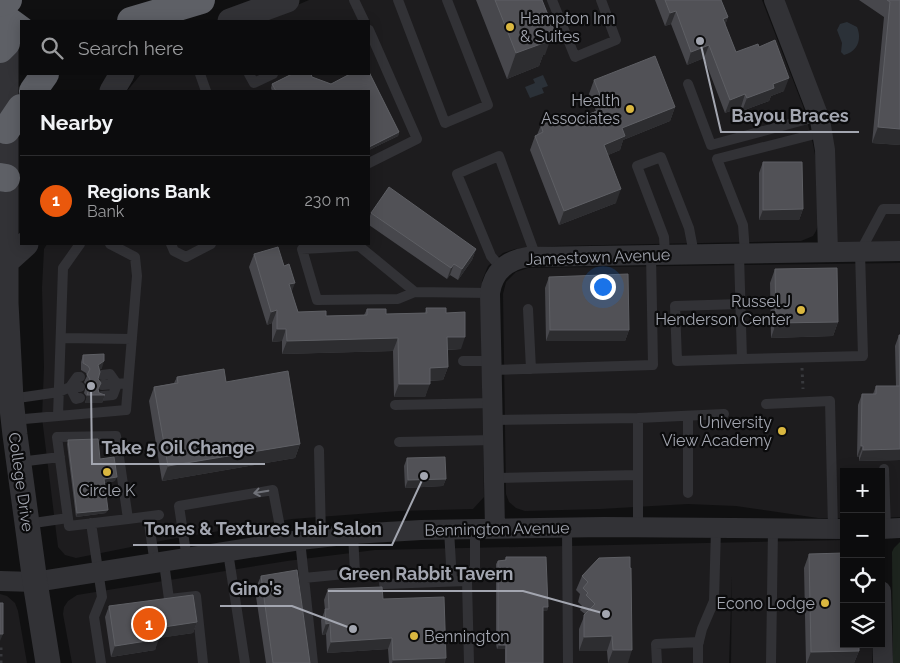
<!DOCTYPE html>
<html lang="en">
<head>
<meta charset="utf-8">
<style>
  body { margin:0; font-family:Raleway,sans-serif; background:#1a1a1b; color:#f1f3f6 }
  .controls { position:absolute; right:15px; bottom:15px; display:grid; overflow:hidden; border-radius:0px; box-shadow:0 2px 12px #0003 }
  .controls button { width:45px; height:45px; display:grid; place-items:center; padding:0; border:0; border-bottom:1px solid #2c2c2e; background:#0c0c0d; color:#f1f3f6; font:25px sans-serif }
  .you { position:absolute; left:602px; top:286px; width:18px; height:18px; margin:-12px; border:4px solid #fff; border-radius:50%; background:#1a73e8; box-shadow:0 0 0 8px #1a73e833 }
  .badge { display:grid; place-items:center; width:32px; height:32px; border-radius:50%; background:#ea580c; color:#fff; font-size:16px; font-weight:700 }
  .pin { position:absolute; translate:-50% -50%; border:2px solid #fff; box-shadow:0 1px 5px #0006 }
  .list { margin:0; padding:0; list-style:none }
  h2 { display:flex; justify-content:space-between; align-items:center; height:65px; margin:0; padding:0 20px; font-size:21px }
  h2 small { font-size:16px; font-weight:400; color:#9a9b9d }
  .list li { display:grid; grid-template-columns:32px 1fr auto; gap:15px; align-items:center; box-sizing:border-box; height:90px; padding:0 20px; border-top:1px solid #2c2c2e }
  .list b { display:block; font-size:19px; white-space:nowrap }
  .list p { margin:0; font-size:16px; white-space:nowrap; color:#9a9b9d }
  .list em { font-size:16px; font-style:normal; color:#9a9b9d }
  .icon { flex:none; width:28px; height:28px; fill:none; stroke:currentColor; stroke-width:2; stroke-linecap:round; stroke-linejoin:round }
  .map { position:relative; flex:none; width:900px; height:663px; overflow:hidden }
  .search { position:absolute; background:#0c0c0d; box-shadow:0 2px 12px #0003; left:20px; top:20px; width:350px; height:55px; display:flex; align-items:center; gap:12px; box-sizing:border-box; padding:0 18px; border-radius:0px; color:#9a9b9d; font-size:19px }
  .panel { position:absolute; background:#0c0c0d; box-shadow:0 2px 12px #0003; left:20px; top:90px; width:350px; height:155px; border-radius:0px }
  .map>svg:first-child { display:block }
  .built { fill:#1d1c1e }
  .green { fill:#1d241e }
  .water { fill:#2b3138 }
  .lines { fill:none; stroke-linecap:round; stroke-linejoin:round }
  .path { stroke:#38393d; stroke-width:3; stroke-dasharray:2.5 4; stroke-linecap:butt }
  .service { stroke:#323236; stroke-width:10 }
  .minor { stroke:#323236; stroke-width:20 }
  .tertiary { stroke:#323236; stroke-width:25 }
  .motorway { stroke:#5e6066; stroke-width:28 }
  .motorway-bridge { stroke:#5e6066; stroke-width:28 }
  .wall { fill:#47474c }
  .shaded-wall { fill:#2d2d30 }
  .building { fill:#515156; stroke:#5e5f64 }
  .oneway { stroke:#707279 }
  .poi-dot { fill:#dab740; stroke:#0b0b0c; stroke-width:2 }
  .labels { text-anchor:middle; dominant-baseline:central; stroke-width:4.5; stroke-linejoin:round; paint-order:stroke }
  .poi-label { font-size:16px; fill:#a3a6b0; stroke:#0b0b0c; text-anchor:end }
  .street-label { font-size:16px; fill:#a3a6b0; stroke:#0b0b0c }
  .leader { fill:none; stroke:#a3a6b0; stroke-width:2 }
  .callout-dot { fill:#a3a6b0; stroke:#0b0b0c; stroke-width:2 }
  .callout-label { font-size:18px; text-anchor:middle; font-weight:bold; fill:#a3a6b0; stroke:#0b0b0c; stroke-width:4.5; stroke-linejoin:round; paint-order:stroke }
</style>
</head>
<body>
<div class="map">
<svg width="900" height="663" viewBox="0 0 900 663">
  <rect width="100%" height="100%" fill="#101011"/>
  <path class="built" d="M309,0H762L803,106L813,144L816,160L818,225L816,231L813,236L801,241L555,246L515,249L503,253L488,266L482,281L481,308L484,497L473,509L399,511L292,519L171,539L76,558L65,555L58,547L42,418L44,367L42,288L44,249L47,244H369V91H127L141,74H369V21H260Z
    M773,0H900V251L828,252L825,150Z
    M900,263V517L881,518V472H844V518H818L736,506L688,504L600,509L525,511L516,508L509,502L506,494L503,294L506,282L516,272L528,268Z
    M844,540V644H872V663H731L732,576L729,663H72L63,614L64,607L68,601L77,595L287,561L375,550Z
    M0,594L7,596L15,603L18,611L27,663H0Z"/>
  <path class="green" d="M900,542V663H893L892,552L894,548Z"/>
  <path class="water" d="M847,22L857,27C862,39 858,51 844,55L841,52L842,43L837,30L840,24Z
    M543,75L548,86L542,88L544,93L530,98L525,87L535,83L533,79Z"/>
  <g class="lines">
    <path class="path" d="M802,368L803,389
      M1,663V647"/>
    <path class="service" d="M354,0L364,21
      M398,0L445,123L488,105L447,0
      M552,0L575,57L616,40L601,0
      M369,30L417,139L369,163
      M200,74L206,91
      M249,74L254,83L273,74
      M688,84L711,145L819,116
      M171,244L174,251L186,257L211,244
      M745,253L743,225L717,159L823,132
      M665,254L664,237L637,166L661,157L689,228L694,254
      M739,254L742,359L863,356L860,252L883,209H900
      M501,268L491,256L457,174L499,156L536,257
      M415,292L359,246L302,249L317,300L398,299L415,292L490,293
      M741,304L675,306L677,361L742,359
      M528,309L531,369
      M61,338L132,339
      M463,361H492
      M492,370L653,365L651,255
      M102,375L110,374L117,384
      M102,385L128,383
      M70,387L76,399L80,398
      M70,387L77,377H80
      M102,396L113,395L117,384
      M11,399L59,392L70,387H80
      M766,404L830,401L833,529
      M395,405L493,403
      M58,416L63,268L80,244
      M688,416V493
      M638,418L724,414
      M13,420L126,410L137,276L135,257L110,244
      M493,420L638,418V475L494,478
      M116,436L128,519L69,526L57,437Z
      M399,442L494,440
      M319,450L321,537
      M19,462L60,457
      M884,469L886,529
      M638,475V527
      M148,517L155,564
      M128,519L159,515
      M91,523L102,597L94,617L101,663
      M27,524L68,518
      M567,528L568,663
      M449,530L452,581
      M300,540L313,663
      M228,552L245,663
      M187,559L179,506L273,490L283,543
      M164,563L169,599L196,596L203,663
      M304,578L355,573L353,534
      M467,581L475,567V529
      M384,584L467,581L469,663
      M657,663L656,644L699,642
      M698,663V645L702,629L714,601L716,528
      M771,663L773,529"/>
    <path class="minor" d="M774,0L820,120L825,150L828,252
      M495,528L490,293C493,272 506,260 528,257L900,251
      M881,529L900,528
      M0,581L35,582L300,540L353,534L421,530L604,527L844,529
      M881,591L883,663"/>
    <path class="tertiary" d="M230,21L287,0
      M6,27V303L11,399L15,435L35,582L48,663
      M112,91L122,74
      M5,263L26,244"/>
    <path class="motorway" d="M6,19L21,30
      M131,21L201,0
      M0,49L6,43
      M33,91L45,74
      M6,130L21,108
      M0,177L6,178"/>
    <path class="motorway-bridge" d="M0,3L8,0"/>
  </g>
  <path class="wall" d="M476,0H542L545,55H543L539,66L507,79Z
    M655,0H721L728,17L725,25L736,52L759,47L784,91L771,96L769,101L742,111L741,107L725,113L704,58L687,65L671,24L665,26Z
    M859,0H900V145L872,143L884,17Z
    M369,72L399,132L398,136L369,150V91H272L271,88L272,84L292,74H311L312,77L331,84L350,74H369Z
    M594,80L675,107L670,121L623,140L620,150L608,155L616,203L559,225L530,150L535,136L537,135L541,125L564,124L596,111L589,94Z
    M763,162L803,209L799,220H759V173Z
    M371,213L476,249L472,260L458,280L450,275L447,279L369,225V219Z
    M254,254L291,292L298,312L326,316L364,315L367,309L386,314L425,313L426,308L446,313L461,349L448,350V367L443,380L430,381L425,397H394L393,351L282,354V341L272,342V323L267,325L249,267Z
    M775,269L838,322L833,336L771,338L770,283Z
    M549,277L629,330L625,341H546L545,288Z
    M899,335H900V460L859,461V457H857L858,405L862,394H873L876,386H896L895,346Z
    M83,355L102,368L99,370L98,379V390L99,393L105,395L102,403H85L87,397L84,393L86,386L84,382L87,376L86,373L81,370V362Z
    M177,377L226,382L300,444L295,458L162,481L149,401L154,387L174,383Z
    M68,440L100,459L115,481L104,483L106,513L76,517L67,444Z
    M407,458L446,479L443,486L405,488L404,466Z
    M809,554L859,651L854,663H806L804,568Z
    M506,557L548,607L547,611H543V663H505V649H497L496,644V564L498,561L505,560Z
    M599,558L628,663H608L607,651H579V629L585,614L580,610L582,606L578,602L580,594L576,590L582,576Z
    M261,576L310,663H266L255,590Z
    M328,589L383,599L445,663H389L388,649L327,653L326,634L322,635L321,620L325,610L324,600Z
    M109,606L197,622L193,633L158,638L155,650L111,657L105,617Z"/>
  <path class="shaded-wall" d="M676,11L671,24L665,26L670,13Z
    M728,17L723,30V19Z
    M554,30L545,55H543L539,66L507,79L516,53L546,33Z
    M709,45L704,58L687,65L691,52Z
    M789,78L784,91L771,96L769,101L742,111L747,98L773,84Z
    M745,94L741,107L725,113L730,100Z
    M675,107L670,121L623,140L620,150L599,159L604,145L622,128Z
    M878,127L900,129V145L872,143Z
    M399,132L398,136L369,150V147Z
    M621,189L616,203L559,225L564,211Z
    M803,209L799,220H759L763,210Z
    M476,249L472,260L458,280L462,269Z
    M454,264L450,275L447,279L451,268Z
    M295,283L290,296L289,284Z
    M277,310L272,323L267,325L271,312Z
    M838,322L833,336L771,338L776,323Z
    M277,329H286L282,341L272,342Z
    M550,330H629L625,341H546Z
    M447,337H465L461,349L443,350Z
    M398,338L393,351L282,354L287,341Z
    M104,361L102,368L96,373L98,365Z
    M448,367L443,380L425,381L430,368Z
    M101,383L96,395H105L102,403H85L87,395L98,389Z
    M399,384H430L425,397H394Z
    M300,444L295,458L162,481L168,466Z
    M861,446H863L859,457H857Z
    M900,449V460L859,461L863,450Z
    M117,477L115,481L103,483L104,479Z
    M446,479L443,486L405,488L408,480Z
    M108,510L106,513L76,517L77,513Z
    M543,607H548L547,611H541Z
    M197,622L193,633L153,639L157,628Z
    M330,623L326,634L322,635L326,624Z
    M0,634H3L0,641Z
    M612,636L607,651H579L584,637Z
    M392,638L388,649L327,653L331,642Z
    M159,639L155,650L111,657L115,646Z
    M499,645H506L505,649H497Z
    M613,650H632L628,663H608Z
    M859,651L854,663H807L811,652Z
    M446,658L445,663H392L393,660Z"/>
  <path class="building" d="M495,0H542L554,30L546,33L549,41L516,53Z
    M665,0H721L728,17L723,19L736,52L758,44L759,47L775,40L789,78L773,84L774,88L747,98L745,94L730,100L709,45L691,52L676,11L670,13Z
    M887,0H900V129L878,127L890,2Z
    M655,56L675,107L622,128L625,136L604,145L621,189L564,211L535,136L543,132L541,125L561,117L564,124L605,108L594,80Z
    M369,72L399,132L369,147V91H276L272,84L292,74H311L312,77L331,84L350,74H369Z
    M763,162H802L803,209L763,210Z
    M389,187L476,249L462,269L454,264L451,268L371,213Z
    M278,247L284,266L289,264L295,283L289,284L298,312L326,311V316L367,315V309H386V314L427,313L426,308H446V313L465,312V337H447L448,367L430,368V384H399L398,338L287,341L286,329H277V310L271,312L254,254Z
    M837,268L838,322L776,323L775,269Z
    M628,274L629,330H550L549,277Z
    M899,335H900V449L863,450V446H861L862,394H876V386H900Z
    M104,354V361L98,365L100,372L98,379L101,383L98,389L99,393L105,395H87L89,389L87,385L90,379L87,375L90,369L88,366L83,363V355Z
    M224,369L226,382L288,371L300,444L168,466L154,387L178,383L177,377Z
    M98,439L100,459L114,457L117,477L104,479L108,510L77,513L68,440Z
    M445,457L446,479L408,480L407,458Z
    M844,553V644H859V651L811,652L809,554Z
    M506,557H546L548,607H543V663H506V645H499L498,640V561L506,560Z
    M630,557V568H631L632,650H613L612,636L584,637V615L595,604L586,595L588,593L583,588L588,582L582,576L599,558Z
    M297,570L310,663H273L261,576Z
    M382,587L383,599L444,597L446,658L393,660L392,638L331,642L330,623L326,624L325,609H329L328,589Z
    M193,595L197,622L157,628L159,639L115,646L109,606Z
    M0,603H3V634H0Z"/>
  <defs><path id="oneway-shaft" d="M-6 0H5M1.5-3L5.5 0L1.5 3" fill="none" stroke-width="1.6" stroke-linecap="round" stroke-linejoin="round" transform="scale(1.25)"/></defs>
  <use class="oneway" href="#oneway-shaft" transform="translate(261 492) rotate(170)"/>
  <g class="poi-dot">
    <circle cx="510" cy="27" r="5"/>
    <circle cx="630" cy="109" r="5"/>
    <circle cx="801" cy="310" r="5"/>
    <circle cx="782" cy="431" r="5"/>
    <circle cx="107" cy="472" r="5"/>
    <circle cx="825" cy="603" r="5"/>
    <circle cx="414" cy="636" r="5"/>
  </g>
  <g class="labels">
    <g class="poi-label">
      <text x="520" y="18" text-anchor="start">Hampton Inn<tspan x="520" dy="18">&amp; Suites</tspan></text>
      <text x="620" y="100">Health<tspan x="620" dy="18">Associates</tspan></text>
      <text x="791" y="301">Russel J<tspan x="791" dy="18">Henderson Center</tspan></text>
      <text x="772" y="422">University<tspan x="772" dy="18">View Academy</tspan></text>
      <text x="107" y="490" text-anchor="middle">Circle K</text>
      <text x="815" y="603">Econo Lodge</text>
      <text x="424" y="636" text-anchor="start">Bennington</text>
    </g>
    <g class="street-label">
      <text transform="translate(598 257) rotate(-2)">Jamestown Avenue</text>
      <text transform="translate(21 482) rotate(82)">College Drive</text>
      <text transform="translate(497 529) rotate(-1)">Bennington Avenue</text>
    </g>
  </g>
  <path class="leader" d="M700 41L721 132H859M91 386L92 464H265M424 476L392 545H133M606 614L523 591H328M353 629L292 606H220"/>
  <g class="callout-dot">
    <circle cx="700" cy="41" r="5"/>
    <circle cx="91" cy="386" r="5"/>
    <circle cx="424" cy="476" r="5"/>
    <circle cx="606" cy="614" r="5"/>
    <circle cx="353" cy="629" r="5"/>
  </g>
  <g class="callout-label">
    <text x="790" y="122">Bayou Braces</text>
    <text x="178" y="454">Take 5 Oil Change</text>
    <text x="263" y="535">Tones &amp; Textures Hair Salon</text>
    <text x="426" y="580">Green Rabbit Tavern</text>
    <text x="256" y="595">Gino's</text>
  </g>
</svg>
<div class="controls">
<button>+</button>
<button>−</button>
<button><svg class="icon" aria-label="locate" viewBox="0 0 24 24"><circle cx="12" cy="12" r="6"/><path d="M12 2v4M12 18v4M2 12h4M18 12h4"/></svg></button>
<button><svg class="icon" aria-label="layers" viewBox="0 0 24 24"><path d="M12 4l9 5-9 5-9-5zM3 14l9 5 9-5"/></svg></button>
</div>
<div class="you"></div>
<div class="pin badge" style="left:149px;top:624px">1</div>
<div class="search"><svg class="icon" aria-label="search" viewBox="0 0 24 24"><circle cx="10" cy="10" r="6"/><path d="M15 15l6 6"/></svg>Search here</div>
<section class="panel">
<h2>Nearby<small></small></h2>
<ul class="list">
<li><span class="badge">1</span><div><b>Regions Bank</b><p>Bank</p></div><em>230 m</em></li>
</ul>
</section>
</div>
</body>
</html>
